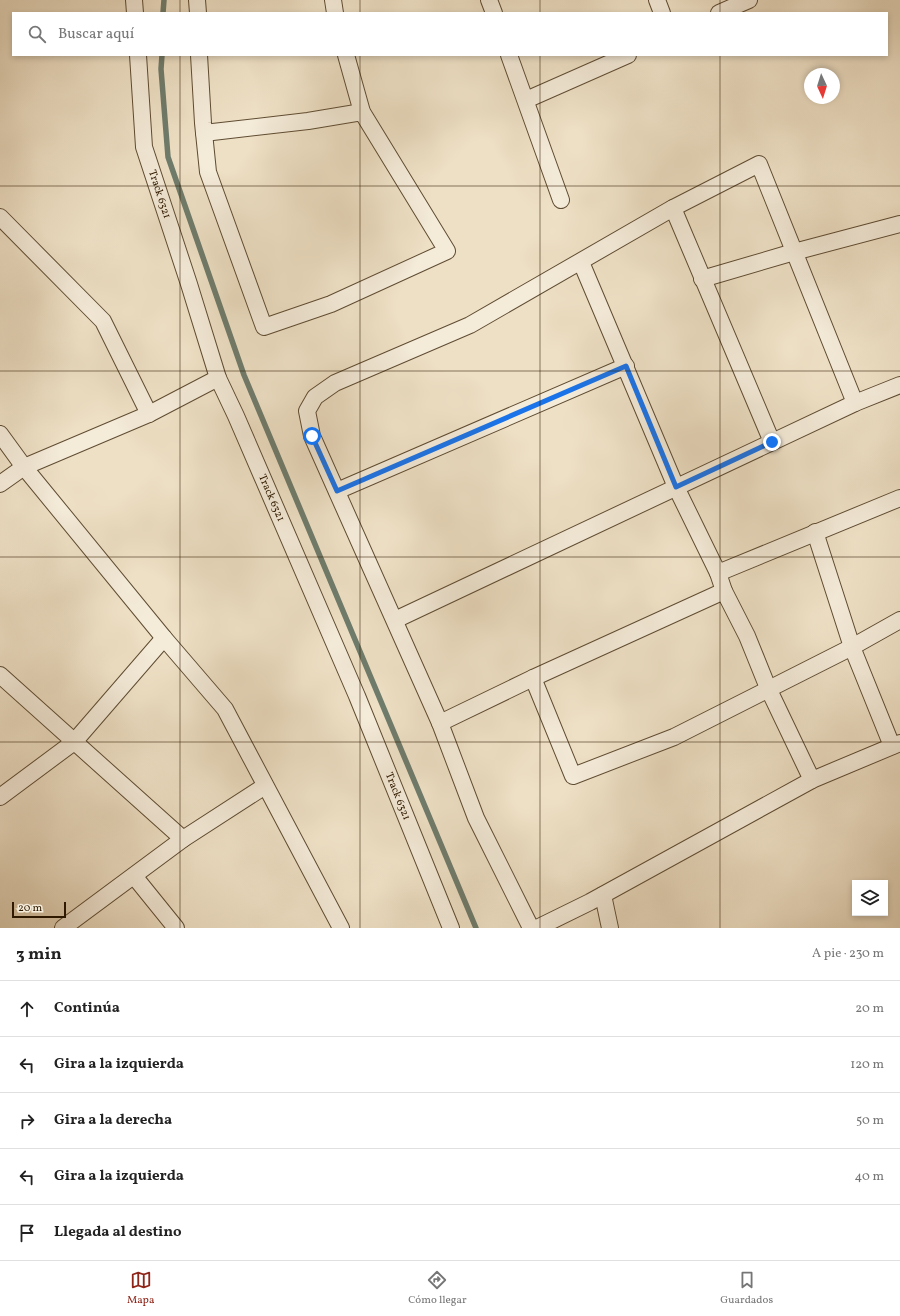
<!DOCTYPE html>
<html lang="es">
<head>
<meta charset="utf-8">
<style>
  body { margin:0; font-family:Vollkorn,serif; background:#f6f6f6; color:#222 }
  .controls { position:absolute; right:12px; bottom:12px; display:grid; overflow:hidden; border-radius:0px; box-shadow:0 2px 6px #0003 }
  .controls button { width:36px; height:36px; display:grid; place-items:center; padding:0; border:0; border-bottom:1px solid #e0e0e0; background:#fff; color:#222; font:20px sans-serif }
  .compass { position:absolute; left:804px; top:68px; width:36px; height:36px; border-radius:50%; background:#fff; box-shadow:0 2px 6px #0003; rotate:176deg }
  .scale { position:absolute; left:12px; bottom:10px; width:54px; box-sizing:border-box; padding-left:4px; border:2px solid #2f1a01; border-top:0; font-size:11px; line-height:14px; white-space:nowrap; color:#2f1a01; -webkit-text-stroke:3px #f4ebd9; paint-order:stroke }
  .stop { position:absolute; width:12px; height:12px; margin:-9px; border:3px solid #1a73e8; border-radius:50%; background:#fff }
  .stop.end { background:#1a73e8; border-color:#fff; box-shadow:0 1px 4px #0008 }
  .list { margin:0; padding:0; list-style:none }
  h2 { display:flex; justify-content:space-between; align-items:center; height:52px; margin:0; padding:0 16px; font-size:17px }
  h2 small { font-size:13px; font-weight:400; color:#767676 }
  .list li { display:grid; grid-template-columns:26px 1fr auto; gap:12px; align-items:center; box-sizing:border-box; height:56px; padding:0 16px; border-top:1px solid #e0e0e0 }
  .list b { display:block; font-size:15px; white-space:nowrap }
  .list em { font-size:13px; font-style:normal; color:#767676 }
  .icon { flex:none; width:22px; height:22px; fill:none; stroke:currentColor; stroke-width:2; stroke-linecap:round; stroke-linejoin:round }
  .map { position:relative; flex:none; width:900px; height:928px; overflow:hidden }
  .search { position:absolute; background:#fff; box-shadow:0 2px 6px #0003; left:12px; right:12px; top:12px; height:44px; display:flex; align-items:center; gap:10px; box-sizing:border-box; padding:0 14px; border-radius:0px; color:#767676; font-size:15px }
  .sheet { height:332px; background:#fff }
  nav { display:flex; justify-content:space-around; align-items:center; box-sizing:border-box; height:56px; border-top:1px solid #e0e0e0; background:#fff; font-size:11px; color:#767676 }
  nav a { display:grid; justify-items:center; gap:2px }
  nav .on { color:#8f2418 }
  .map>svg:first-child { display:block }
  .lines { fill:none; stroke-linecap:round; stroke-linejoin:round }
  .stream { stroke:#6f7c6c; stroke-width:5.5 }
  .minor-casing { stroke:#5f4c32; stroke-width:18 }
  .minor { stroke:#f4ebd9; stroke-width:16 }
  .route { stroke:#1a73e8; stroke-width:5 }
  .grid { fill:none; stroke:#2f1a01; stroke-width:1; stroke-opacity:0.55 }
  .labels { text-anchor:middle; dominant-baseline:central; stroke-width:3.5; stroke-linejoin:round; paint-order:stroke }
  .street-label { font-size:11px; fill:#2f1a01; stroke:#f4ebd9 }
</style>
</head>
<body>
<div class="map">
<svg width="900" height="928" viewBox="0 0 900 928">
  <rect width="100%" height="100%" fill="#eee0c5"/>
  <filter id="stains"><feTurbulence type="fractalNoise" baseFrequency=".005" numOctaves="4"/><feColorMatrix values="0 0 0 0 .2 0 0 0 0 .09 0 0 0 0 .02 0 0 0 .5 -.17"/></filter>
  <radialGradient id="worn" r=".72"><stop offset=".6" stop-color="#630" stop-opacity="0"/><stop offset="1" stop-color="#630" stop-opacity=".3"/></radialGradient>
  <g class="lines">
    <path class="stream" d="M163,13L164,0
      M162,55L161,69L168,157L244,375L476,928"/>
    <defs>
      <g id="minor">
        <path d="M134,0L135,13"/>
        <path d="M197,0L198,13"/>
        <path d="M333,0L335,13"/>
        <path d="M489,0L494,13"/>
        <path d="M657,0L662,13"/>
        <path d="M719,13L749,0"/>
        <path id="s1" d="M138,55L144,147L189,284L218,378L236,416L357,696L451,928"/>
        <path d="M199,55L203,123L208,172L264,327L331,304L447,251L362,112L346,55"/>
        <path d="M509,55L561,200"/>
        <path d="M526,100L628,55"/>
        <path d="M204,133L308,121L362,112"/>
        <path d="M673,208L772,442"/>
        <path d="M0,217L103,321L149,414"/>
        <path d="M581,262L676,487L718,573L724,591L747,636L768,688L812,780"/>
        <path d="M702,279L794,252L900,224"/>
        <path d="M0,434L24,467L164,638L225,709L341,928"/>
        <path d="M0,484L24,467L149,414L218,378"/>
        <path d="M337,491L626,366"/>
        <path d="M815,532L852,647L892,746"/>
        <path d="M718,573L900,498"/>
        <path d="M395,620L855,403L900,385"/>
        <path d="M0,675L183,839"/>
        <path d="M533,678L573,776L674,737L852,647L900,620"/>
        <path d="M440,723L533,678L724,591"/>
        <path d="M0,797L74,742L164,638"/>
        <path d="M134,876L176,928"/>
        <path d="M603,895L610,928"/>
        <path d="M63,928L183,839L265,786"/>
        <path d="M531,928L476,818L440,723L312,436L307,411L315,397L335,383L470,325L673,208L759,164L855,403"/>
        <path d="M537,928L590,902L812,780L900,743"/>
      </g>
    </defs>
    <use href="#minor" class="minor-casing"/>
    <use href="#minor" class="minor"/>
  </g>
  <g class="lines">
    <path class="route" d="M312,436L337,491L626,366L676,487L772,442"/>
  </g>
  <path class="grid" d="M180,0V13M360,0V13M540,0V13M720,0V13M180,55V928M360,55V928M540,55V928M720,55V928M0,186H900M0,371H900M0,557H900M0,742H900"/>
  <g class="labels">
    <g class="street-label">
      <text stroke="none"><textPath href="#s1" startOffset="142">Track 6321</textPath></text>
      <text stroke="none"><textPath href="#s1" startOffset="466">Track 6321</textPath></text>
      <text stroke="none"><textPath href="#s1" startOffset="790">Track 6321</textPath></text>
    </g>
  </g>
  <rect width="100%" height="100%" filter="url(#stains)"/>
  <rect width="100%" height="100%" fill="url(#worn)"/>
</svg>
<div class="controls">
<button><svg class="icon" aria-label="layers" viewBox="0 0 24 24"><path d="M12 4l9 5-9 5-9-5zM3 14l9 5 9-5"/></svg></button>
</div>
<svg class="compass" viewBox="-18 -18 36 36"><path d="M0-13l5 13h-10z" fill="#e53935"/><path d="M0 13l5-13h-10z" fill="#767676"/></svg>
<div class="scale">20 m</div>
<div class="stop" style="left:312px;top:436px"></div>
<div class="stop end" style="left:772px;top:442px"></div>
<div class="search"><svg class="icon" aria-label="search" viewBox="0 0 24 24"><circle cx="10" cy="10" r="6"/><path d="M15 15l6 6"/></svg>Buscar aquí</div>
</div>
<section class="sheet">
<h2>3 min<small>A pie · 230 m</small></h2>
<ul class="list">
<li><svg class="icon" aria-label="ahead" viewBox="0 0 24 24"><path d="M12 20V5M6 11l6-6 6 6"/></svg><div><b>Continúa</b></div><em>20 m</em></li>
<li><svg class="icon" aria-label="left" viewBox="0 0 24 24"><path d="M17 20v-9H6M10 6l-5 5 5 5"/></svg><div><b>Gira a la izquierda</b></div><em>120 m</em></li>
<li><svg class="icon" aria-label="right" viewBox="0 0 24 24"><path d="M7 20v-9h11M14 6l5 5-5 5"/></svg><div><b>Gira a la derecha</b></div><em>50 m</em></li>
<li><svg class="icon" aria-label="left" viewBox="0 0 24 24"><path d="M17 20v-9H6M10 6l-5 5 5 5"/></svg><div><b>Gira a la izquierda</b></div><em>40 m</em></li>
<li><svg class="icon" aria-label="arrive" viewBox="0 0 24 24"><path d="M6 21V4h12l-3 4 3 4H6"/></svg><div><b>Llegada al destino</b></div></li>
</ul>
</section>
<nav>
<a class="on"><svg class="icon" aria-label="map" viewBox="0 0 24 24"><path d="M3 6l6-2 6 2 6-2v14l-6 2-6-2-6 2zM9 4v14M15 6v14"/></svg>Mapa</a>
<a><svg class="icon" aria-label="directions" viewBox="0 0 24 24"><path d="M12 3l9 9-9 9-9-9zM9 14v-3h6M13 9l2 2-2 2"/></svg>Cómo llegar</a>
<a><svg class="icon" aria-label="saved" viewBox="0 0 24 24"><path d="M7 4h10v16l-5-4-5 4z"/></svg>Guardados</a>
</nav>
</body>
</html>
